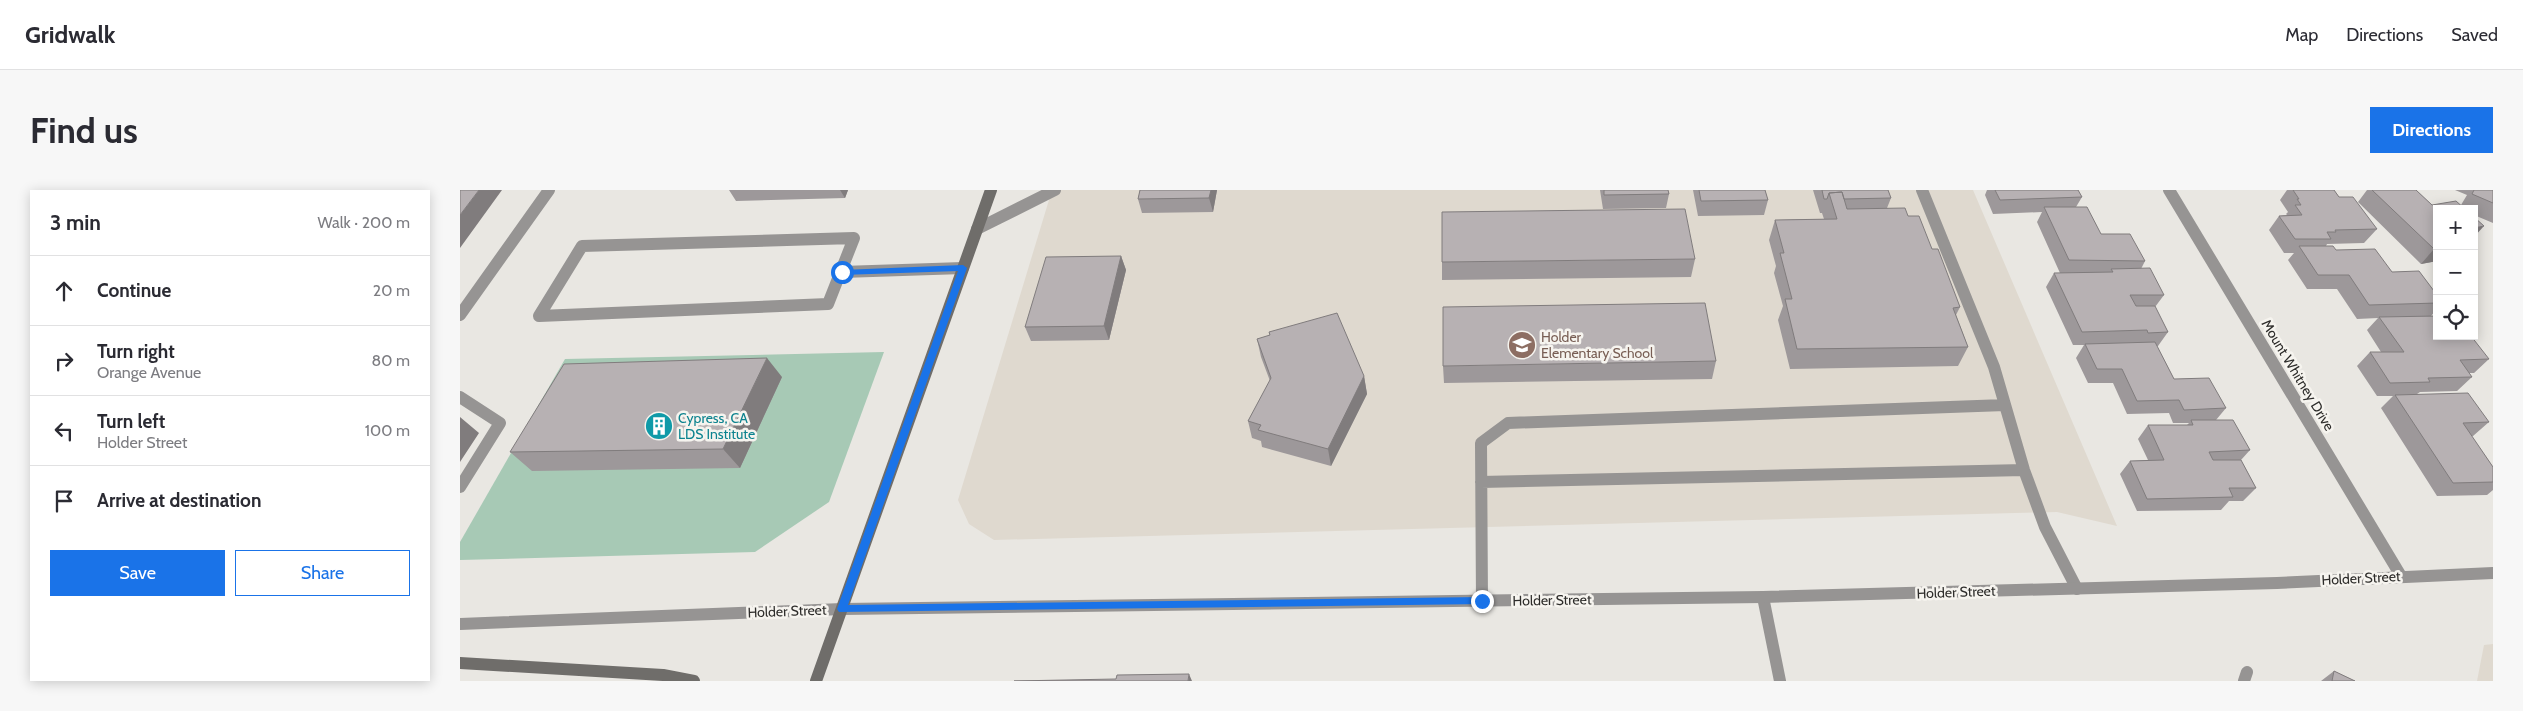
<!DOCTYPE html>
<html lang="en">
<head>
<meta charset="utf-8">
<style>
  body { margin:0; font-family:Cabin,sans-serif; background:#f7f7f7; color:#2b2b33 }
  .controls { position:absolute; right:15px; top:15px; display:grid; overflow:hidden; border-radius:0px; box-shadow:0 2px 12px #0003 }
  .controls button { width:45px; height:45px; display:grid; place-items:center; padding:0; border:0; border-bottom:1px solid #e1e1e2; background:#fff; color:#2b2b33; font:25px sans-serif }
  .stop { position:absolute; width:15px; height:15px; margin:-11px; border:4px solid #1a73e8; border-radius:50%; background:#fff }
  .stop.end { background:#1a73e8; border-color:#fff; box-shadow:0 1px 5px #0008 }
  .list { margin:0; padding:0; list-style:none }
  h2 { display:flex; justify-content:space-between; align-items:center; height:65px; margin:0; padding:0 20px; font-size:21px }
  h2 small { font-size:16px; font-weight:400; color:#7c7c81 }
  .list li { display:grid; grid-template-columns:32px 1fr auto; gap:15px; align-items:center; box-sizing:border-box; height:70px; padding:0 20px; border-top:1px solid #e1e1e2 }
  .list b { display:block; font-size:19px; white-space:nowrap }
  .list p { margin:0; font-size:16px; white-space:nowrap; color:#7c7c81 }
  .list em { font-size:16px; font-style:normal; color:#7c7c81 }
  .actions { display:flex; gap:10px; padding:15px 20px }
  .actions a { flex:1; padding:11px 0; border:1px solid #1a73e8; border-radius:0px; text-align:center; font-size:18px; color:#1a73e8 }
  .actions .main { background:#1a73e8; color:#fff }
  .icon { flex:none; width:28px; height:28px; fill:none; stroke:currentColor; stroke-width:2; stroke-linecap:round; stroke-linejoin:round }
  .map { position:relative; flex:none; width:2033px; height:491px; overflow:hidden; border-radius:0px }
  header { display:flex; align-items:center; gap:30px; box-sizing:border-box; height:70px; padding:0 25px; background:#fff; border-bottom:1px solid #e1e1e2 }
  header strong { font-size:24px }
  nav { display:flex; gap:28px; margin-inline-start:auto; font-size:18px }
  .intro { display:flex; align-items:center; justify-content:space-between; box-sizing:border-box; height:120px; padding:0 30px }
  h1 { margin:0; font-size:35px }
  .button { padding:12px 22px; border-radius:0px; background:#1a73e8; color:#fff; font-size:18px; font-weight:700 }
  main { display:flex; gap:30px; padding:0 30px }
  aside { flex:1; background:#fff; border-radius:0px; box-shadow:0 2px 12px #0003 }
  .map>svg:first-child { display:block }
  .built { fill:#dfd9cf }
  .green { fill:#a7c9b5 }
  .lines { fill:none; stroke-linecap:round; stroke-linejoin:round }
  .service { stroke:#969493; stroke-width:12 }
  .minor { stroke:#969493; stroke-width:12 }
  .tertiary { stroke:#969493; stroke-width:12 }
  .secondary { stroke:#6f6d6a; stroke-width:12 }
  .wall { fill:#9d989a }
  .shaded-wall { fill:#807c7d }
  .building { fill:#b7b1b3; stroke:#807c7d }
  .route { fill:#1a73e8 }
  .labels { text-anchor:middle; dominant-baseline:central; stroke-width:5; stroke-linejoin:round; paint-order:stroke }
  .education-label { font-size:14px; fill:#785e54; stroke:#f6f4ef; text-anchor:start }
  .street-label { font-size:14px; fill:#2d2c2a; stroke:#f6f4ef }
  .culture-label { font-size:14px; fill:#0d838f; stroke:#f6f4ef; text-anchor:start }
</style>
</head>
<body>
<header>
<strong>Gridwalk</strong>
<nav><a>Map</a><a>Directions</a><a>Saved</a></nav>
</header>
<div class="intro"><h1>Find us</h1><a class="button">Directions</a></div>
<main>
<aside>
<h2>3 min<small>Walk · 200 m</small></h2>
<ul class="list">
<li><svg class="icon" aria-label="ahead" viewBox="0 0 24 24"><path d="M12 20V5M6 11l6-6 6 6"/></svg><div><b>Continue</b></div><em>20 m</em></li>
<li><svg class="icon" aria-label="right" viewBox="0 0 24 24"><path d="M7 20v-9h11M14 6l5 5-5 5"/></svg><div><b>Turn right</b><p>Orange Avenue</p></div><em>80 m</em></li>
<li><svg class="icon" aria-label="left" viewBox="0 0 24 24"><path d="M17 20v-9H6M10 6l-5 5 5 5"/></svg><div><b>Turn left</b><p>Holder Street</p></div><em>100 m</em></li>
<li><svg class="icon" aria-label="arrive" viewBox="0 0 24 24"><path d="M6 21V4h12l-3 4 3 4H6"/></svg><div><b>Arrive at destination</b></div></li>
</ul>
<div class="actions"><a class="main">Save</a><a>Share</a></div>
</aside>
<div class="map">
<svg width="2033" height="491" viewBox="0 0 2033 491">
  <rect width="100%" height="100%" fill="#e9e7e2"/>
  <path class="built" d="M592,0H1513L1657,336L1597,322L534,350L509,334L498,310Z
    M2033,454V491H2017L2024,455Z"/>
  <path class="green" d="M424,162L369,312L295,362L0,370V352L105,169Z"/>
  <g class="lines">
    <path class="service" d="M1462,0L1534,177L1564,280L1585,337L1617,399
      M517,39L595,0
      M394,48L368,114L79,126L122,56Z
      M382,82L503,78
      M0,125L89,0
      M0,207L40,233L0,297
      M1021,292L1564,280
      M1022,411L1021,253L1048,233L1545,215"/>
    <path class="minor" d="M1709,0L1941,386
      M1303,407L1320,491
      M1784,491L1787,482"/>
    <path class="tertiary" d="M0,434L382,419L1303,407L1817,393L2033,383"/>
    <path class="secondary" d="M0,473L203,485L234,491
      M356,491L531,0"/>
  </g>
  <path class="wall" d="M269,0H388L385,8L276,11Z
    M680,0H757L753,22L682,23L678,9Z
    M1140,0H1208L1209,4L1206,18L1143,19Z
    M1233,0H1305L1308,10L1304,25L1238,26Z
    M1353,0H1428L1431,8L1427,18L1448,26L1472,59L1500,117L1496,125L1508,157L1498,176L1330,179L1318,130L1323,116L1314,83L1316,76L1309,50L1315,30L1364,29L1362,23H1360Z
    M1527,0H1618L1622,7L1616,17L1641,44L1685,71L1681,79L1704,105L1695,117L1708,142L1698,156H1697L1714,189L1766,218L1756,230L1790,260L1781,270L1796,298L1783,311H1769L1761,320L1677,321L1660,284L1670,271L1688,270L1678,249L1688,235H1727L1729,233H1713L1709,223L1667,224L1653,193H1628L1616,168L1624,155H1613L1586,97L1594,83H1600L1577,32L1582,22L1533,24L1525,5Z
    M1827,0H1874L1879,7L1917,39L1904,53L1867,54L1866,56L1932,82L1977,105V119L1971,126L2029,169L2014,183H2009L2012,187L1997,201L1960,202L1957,204L2029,232L2013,246H2011L2033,277V300L2027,305L1977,306L1921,218L1933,206H1917L1897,176L1910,162H1921L1907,140L1918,128L1897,129L1877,99H1847L1828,70L1834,63H1824L1809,40L1819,26L1827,25L1826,24L1828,22L1820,10Z
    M1907,0H1956L1972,15H2001L2007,5L1995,0H2033V33L2014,25V19H1977V71L1961,74L1898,12Z
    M661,66L666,80L649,150L571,151L565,137Z
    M1235,69L1231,87L982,90V72Z
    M809,142L904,186L907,204L871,276L802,257L801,251L792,248L788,231L810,191L801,167L797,149L810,146Z
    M1256,171L1252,189L984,193L983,176Z
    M322,187L280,278L72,281L50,262Z
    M1874,481L1895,491H1861Z"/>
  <path class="shaded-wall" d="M19,0H42L0,58V25Z
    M380,0H388L385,8Z
    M751,0H757L753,22L749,8Z
    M2024,36L2014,47V38Z
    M1974,59H1977V71L1961,74Z
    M661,66L666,80L649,150L644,136Z
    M307,168L322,187L280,278L263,259Z
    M904,186L907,204L871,276L868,259Z
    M0,227L19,243L0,272Z
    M729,484L732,491H728Z"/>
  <path class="building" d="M0,0H19L0,25Z
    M680,0H751L749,8L678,9Z
    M1144,0H1208L1209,4L1144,5Z
    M1239,0H1305L1308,10L1241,11Z
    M1362,0H1428L1431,8L1384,9L1382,2L1369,3L1367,9H1364Z
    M1535,0H1618L1622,7L1540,10Z
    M1833,0H1874L1879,7H1893L1917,39L1875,40L1876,42H1867L1871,49H1835L1819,26L1842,25L1835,15H1841L1837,9H1839Z
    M1912,0H1956L1972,15L1996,11L2005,19H1977V59H1974Z
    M2014,0H2033V13L2012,4Z
    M1382,2L1387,19L1445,18L1448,26H1459L1472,59H1478L1500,117L1493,118L1508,157L1337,159L1325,109H1332L1320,63H1324L1315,30L1377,29L1369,3Z
    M1584,17H1627L1641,44H1670L1685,71L1609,70Z
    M1225,19L1235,69L982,72V22Z
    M2014,27L2024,36L2014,38Z
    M1839,56H1873L1876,60L1915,59L1932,82L1959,81L1977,105V113L1909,115L1889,85H1858Z
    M661,66L644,136L565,137L586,67Z
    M1690,78L1704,105H1670L1676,116H1695L1708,142L1688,143L1687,140L1622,142L1594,83L1653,82L1651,79Z
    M1245,113L1256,171L983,176V117Z
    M877,123L904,186L868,259L798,240L801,235L788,231L811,188L797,149L810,145L809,142Z
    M1977,126V146H2011L2029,169L2000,170L2012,187L1968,188L1970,192L1930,193L1910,162H1944L1919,127Z
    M1695,152L1714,189L1749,188L1766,218L1724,220L1719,210L1677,211L1662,179H1637L1625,154Z
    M307,168L263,259L50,262L104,174Z
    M2008,203L2029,232L2003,233L2033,277V292L1993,293L1935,205Z
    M1731,230H1773L1790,260L1749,262L1753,270H1781L1796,298H1769L1773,307L1687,309L1670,271L1704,270L1688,235H1733Z
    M1874,481L1895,491H1872Z
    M729,484L728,491H554L656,489L657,485Z"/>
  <path class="route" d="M503,75L507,78L388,415L1022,407L1025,408V414L379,422L377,419L498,81L382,85L378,82L382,80Z"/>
  <defs>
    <symbol id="school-disc" viewBox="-11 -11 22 22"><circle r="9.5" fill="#8d6e63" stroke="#f6f4ef"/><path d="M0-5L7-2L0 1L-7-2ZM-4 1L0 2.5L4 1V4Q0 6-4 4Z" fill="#fff"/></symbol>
    <symbol id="building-disc" viewBox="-11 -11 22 22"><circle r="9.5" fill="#0f9aa8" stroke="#f6f4ef"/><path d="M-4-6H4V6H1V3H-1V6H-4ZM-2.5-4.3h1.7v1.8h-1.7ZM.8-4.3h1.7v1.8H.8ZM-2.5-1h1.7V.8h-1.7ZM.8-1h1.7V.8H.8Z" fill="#fff"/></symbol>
  </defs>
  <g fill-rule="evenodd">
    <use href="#school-disc" x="1046" y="139" width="32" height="32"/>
    <use href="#building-disc" x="183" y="220" width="32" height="32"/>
  </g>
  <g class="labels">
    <g class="education-label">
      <text x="1081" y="147">Holder<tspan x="1081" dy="16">Elementary School</tspan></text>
    </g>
    <g class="street-label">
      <text transform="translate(1838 185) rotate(59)">Mount Whitney Drive</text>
      <text transform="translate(1901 388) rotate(-3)">Holder Street</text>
      <text transform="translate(1496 402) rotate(-2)">Holder Street</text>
      <text transform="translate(1092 410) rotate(-1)">Holder Street</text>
      <text transform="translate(327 421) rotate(-2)">Holder Street</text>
    </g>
    <g class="culture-label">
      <text x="218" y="228">Cypress, CA<tspan x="218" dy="16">LDS Institute</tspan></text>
    </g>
  </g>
</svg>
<div class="controls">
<button>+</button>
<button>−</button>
<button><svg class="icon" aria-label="locate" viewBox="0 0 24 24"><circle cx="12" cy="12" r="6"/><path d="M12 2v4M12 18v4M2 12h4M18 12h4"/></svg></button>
</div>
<div class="stop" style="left:382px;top:82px"></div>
<div class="stop end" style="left:1022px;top:411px"></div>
</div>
</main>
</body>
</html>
